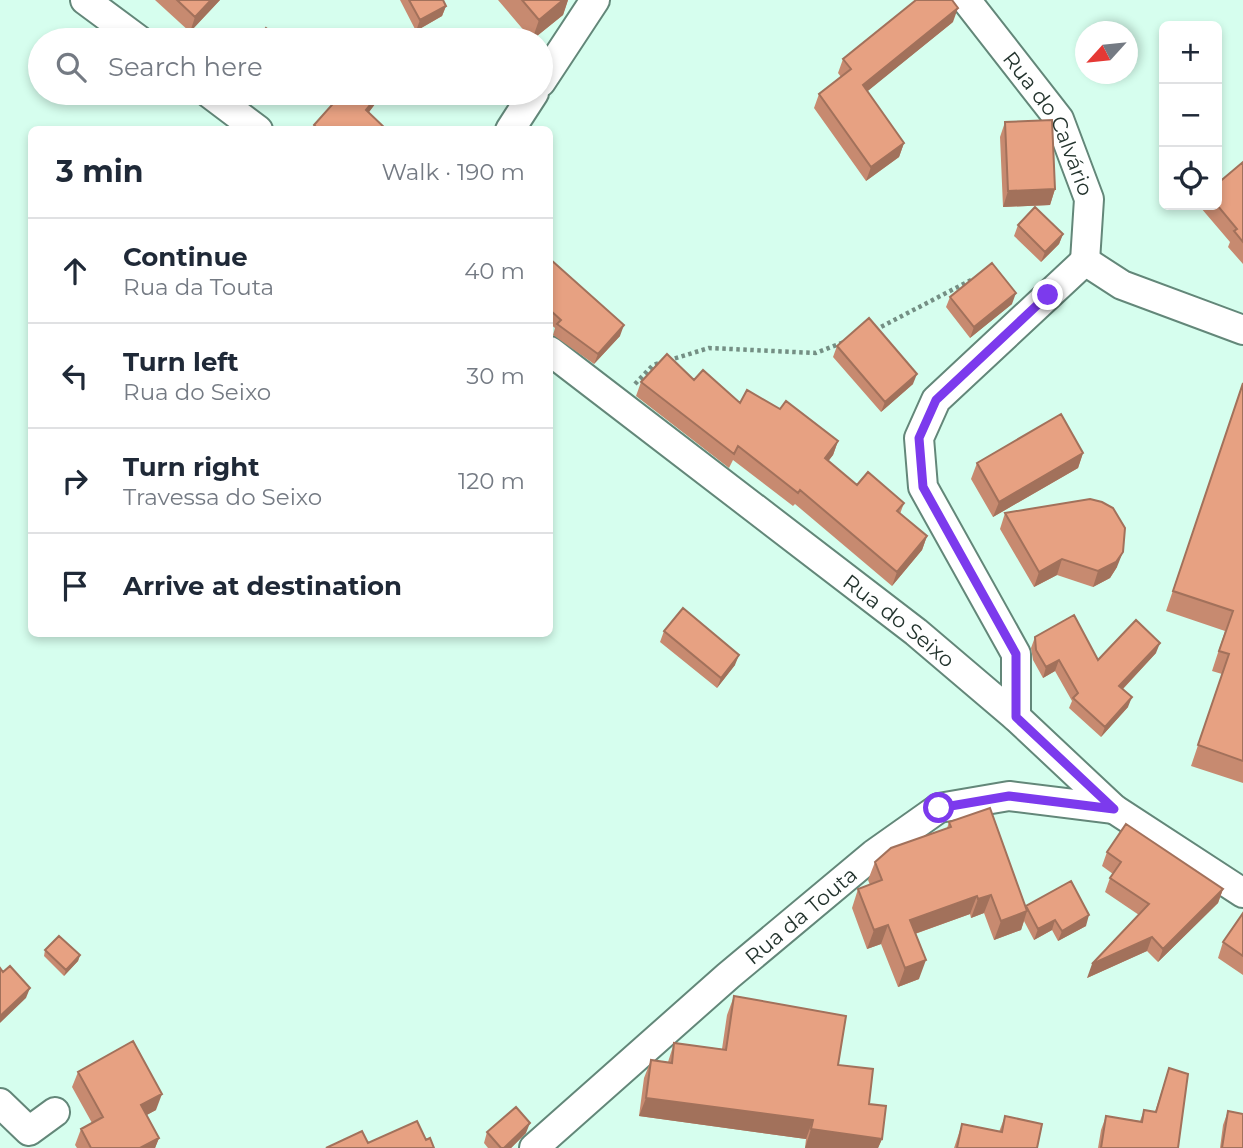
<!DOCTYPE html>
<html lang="en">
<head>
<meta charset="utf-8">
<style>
  body { margin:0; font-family:Montserrat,sans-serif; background:#f2f2f3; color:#1f2937 }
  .controls { position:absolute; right:21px; top:21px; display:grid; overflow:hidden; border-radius:10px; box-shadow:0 4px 10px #0003 }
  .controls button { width:63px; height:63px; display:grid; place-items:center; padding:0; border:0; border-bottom:2px solid #e0e1e3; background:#fff; color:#1f2937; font:35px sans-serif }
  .compass { position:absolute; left:1075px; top:21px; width:63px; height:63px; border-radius:50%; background:#fff; box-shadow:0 4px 10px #0003; rotate:243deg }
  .stop { position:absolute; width:21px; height:21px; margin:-16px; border:5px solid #7c3aed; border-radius:50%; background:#fff }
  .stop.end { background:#7c3aed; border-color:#fff; box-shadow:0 2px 7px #0008 }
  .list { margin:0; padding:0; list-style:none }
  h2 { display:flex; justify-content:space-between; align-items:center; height:91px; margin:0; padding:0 28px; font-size:30px }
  h2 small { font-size:23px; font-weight:400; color:#747a83 }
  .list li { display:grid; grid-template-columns:46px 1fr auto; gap:21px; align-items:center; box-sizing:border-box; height:105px; padding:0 28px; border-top:2px solid #e0e1e3 }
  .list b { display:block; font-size:26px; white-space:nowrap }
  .list p { margin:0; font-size:23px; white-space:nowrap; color:#747a83 }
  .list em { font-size:23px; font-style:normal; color:#747a83 }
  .icon { flex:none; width:38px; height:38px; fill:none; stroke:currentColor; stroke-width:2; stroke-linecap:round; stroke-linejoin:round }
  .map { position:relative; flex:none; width:1243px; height:1148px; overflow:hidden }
  .search { position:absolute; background:#fff; box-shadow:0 4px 10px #0003; left:28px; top:28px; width:525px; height:77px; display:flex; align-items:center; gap:18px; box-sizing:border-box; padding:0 24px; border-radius:38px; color:#747a83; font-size:26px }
  .panel { position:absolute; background:#fff; box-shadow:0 4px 10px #0003; left:28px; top:126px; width:525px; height:511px; border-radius:10px }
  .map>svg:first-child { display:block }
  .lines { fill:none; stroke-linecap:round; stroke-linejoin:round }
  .minor-casing { stroke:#638779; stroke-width:32 }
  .path { stroke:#748f84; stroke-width:4.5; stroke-dasharray:3.5 3.5; stroke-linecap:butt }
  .minor { stroke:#fff; stroke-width:28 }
  .wall { fill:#c78a70 }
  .shaded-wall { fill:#a2715b }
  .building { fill:#e7a182; stroke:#a2715b; stroke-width:2 }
  .route { stroke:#7c3aed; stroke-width:9 }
  .labels { text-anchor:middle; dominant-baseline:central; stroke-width:6; stroke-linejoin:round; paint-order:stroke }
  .street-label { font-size:21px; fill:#23332d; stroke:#d6feee }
</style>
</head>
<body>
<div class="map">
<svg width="1243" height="1148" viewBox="0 0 1243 1148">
  <rect width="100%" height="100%" fill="#d6feee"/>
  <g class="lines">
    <defs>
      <g id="minor">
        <path d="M85,0L139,40"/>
        <path id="s1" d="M966,0L1059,119L1089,199L1085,261"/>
        <path d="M541,82L595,0"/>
        <path d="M209,93L258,130"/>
        <path d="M510,130L534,93"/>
        <path d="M1085,261L1122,285L1243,330"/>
        <path id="s2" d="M550,351L916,632L1016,717L1114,809L1243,893"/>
        <path d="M1016,717V654L923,487L919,438L936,400L1085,261"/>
        <path d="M0,1103L29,1131L55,1112"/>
        <path id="s3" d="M534,1148L728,976L874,854L939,808L1009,796L1114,809"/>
      </g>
    </defs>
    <use href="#minor" class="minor-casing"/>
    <path class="path" d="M875,330L973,279
      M635,384L653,365L709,348L816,353L844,342"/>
    <use href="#minor" class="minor"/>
  </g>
  <path class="wall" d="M155,0H220L190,32Z
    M400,0H443L446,6L442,16L416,31Z
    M498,0H568L563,15L532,40Z
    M953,22L867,91L904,143L899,157L866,181L814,108L819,94L841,77L838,73L843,59Z
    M248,93H262L257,99Z
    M326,93H377L375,104L369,112L387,130H312L314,125L334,103Z
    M1005,122L1055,189L1050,205L1003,207L1000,137Z
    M1243,162V264L1228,247L1230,242L1201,208L1202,205H1217Z
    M1018,225L1063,234L1059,244L1041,262L1014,236Z
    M550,259L620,336L594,364L553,335L555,328L550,324Z
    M950,297L1012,304L970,338L946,307Z
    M837,346L913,384L881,412L833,357Z
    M694,380L740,403L838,441L833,455L828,461L857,485L904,503L900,514L927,536L922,550L892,586L795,504L793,506L733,460L729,468L636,396L641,382Z
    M1243,383V783L1191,766L1222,674L1212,671L1225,631L1166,611Z
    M1083,453L1078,468L993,517L971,479L977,463Z
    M1005,513L1117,567L1110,578L1093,587L1057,575L1034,587L1000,529Z
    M664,631L735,665L717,688L660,642Z
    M1035,637L1098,660L1156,653L1123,689L1128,707L1101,737L1069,708L1072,701L1055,671L1043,678L1033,660L1031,648Z
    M949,822L1026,906L1086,926L1058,941L1052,930L1034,940L1024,921L1021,930L994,940L984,913L971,918L970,914L915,934L919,979L898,987L881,944L867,949L852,908L858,889L870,885L868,880L875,862L947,828Z
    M1107,852L1223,889L1218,903L1158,962L1147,951L1087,978L1139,915L1105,892L1110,878L1113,874L1102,866Z
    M1243,913V975L1218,958L1223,942Z
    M45,950L80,955L78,961L64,976L44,956Z
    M734,996L838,1065L869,1104L882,1139L878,1148H805L806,1139L639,1116L644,1078L651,1060L668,1062L674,1043L722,1049L727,1015Z
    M1169,1068L1178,1148H1098L1101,1130L1106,1116L1140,1121L1144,1110L1155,1112Z
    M78,1072L156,1110L146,1115L159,1138L155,1148H77L75,1145L81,1129L92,1123L72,1087Z
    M1228,1111L1243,1148H1220L1223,1125Z
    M1005,1116L1037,1148H954L962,1124L999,1132Z
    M487,1132L526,1133L511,1148H488L484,1143Z"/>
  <path class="shaded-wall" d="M211,0H220L190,32L195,17Z
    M563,0H568L563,15L532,40L539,20Z
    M446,6L442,16L416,31L420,20Z
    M958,8L953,22L858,99L863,85Z
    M379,94L375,104L363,120L366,110Z
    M904,143L899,157L866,181L871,167Z
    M1055,189L1050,205L1003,207L1008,191Z
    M1063,234L1059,244L1041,262L1045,252Z
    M1016,293L1012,304L970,338L974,327Z
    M624,325L620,336L594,364L598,354Z
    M917,374L913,384L881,412L885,402Z
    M838,441L833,455L820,472L825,458Z
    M1083,453L1078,468L993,517L999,502Z
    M927,536L922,550L892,586L897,572Z
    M1123,552L1117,567L1110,578L1093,587L1098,571Z
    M1062,559L1057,575L1034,587L1039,572Z
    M1160,643L1156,653L1116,696L1119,686Z
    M739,655L735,665L717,688L721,678Z
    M1059,660L1055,671L1043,678L1046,667Z
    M1132,697L1128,707L1101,737L1105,727Z
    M1223,889L1218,903L1158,962L1163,949Z
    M991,895L984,913L971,918L978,899Z
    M977,896L970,914L903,938L910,920Z
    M1027,911L1021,930L994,940L1001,921Z
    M1089,915L1086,926L1058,941L1062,931Z
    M1055,920L1052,930L1034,940L1038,929Z
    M888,925L881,944L867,949L874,930Z
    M1152,937L1147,951L1087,978L1092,964Z
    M80,955L78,961L64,976L66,970Z
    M926,960L919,979L898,987L905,968Z
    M30,988L26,998L0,1023V1016Z
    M162,1094L156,1110L136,1121L141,1105Z
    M646,1098L813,1120L806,1139L639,1116Z
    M530,1123L526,1133L511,1148H504Z
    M811,1129L882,1139L878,1148H805Z
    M159,1138L155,1148H140Z"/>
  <path class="building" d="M177,0H211L195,17Z
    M409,0H443L446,6L420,20Z
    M522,0H563L539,20Z
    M916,0H952L958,8L863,85L904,143L871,167L819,94L851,69L843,59Z
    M266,28L282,40H257Z
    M298,32L310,40H293L292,39Z
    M326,36L330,40H322Z
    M338,93H377L379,94L366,110L387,130H319L314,125L340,96Z
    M1052,120L1055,189L1008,191L1005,122Z
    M1243,162V242L1234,231L1237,229L1217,205V184Z
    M1035,207L1063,234L1045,252L1018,225Z
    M550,259L624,325L598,354L557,324L561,320L550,310Z
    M992,263L1016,293L974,327L950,297Z
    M869,318L917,374L885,402L837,346Z
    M667,354L694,380L703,370L740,403L747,390L780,409L786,401L838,441L825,458L857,485L868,472L904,503L897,511L927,536L897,572L800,490L798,493L738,446L734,454L641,382Z
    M1243,383V761L1198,745L1229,654L1219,651L1233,611L1173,591Z
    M1061,414L1083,453L999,502L977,463Z
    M1090,499L1102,502L1113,508L1125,528L1123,552L1116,562L1098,571L1062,559L1039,572L1005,513Z
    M683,608L739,655L721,678L664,631Z
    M1074,615L1098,660L1136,620L1160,643L1119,686L1132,697L1105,727L1073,698L1078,693L1059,660L1046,667L1036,650L1035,637Z
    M990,808L1027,911L1001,921L991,895L978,899L977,896L910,920L926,960L905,968L888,925L874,930L858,889L882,880L875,862L891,848L951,827L949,822Z
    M1126,824L1223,889L1163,949L1152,937L1092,964L1149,904L1110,878L1121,862L1107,852Z
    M1071,881L1089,915L1062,931L1055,920L1038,929L1026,906Z
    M1243,913V956L1223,942Z
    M59,936L80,955L66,970L45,950Z
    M10,966L30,988L0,1016V968L3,972Z
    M734,996L846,1016L838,1065L873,1069L869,1104L886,1106L882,1139L811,1129L813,1120L646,1098L651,1060L672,1063L674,1043L726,1050Z
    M133,1041L162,1094L141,1105L159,1138L140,1148H91L81,1129L103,1117L78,1072Z
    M1169,1068L1188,1074L1178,1148H1101L1106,1116L1142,1122L1144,1110L1156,1112Z
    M516,1107L530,1123L504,1148H501L487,1132Z
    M1228,1111L1243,1114V1148H1222Z
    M1005,1116L1042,1124L1037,1148H957L962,1124L1002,1132Z
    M417,1121L426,1140L430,1138L434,1148H326L362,1131L368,1143Z"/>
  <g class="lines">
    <path class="route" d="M939,808L1009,796L1114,809L1016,717V654L923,487L919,438L936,400L1048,295"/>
  </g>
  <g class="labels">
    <g class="street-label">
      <text stroke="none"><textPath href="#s1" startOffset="150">Rua do Calvário</textPath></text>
      <text stroke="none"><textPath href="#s2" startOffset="441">Rua do Seixo</textPath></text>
      <text stroke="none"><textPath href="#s3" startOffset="354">Rua da Touta</textPath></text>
    </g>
  </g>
</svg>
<div class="controls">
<button>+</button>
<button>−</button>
<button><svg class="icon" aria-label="locate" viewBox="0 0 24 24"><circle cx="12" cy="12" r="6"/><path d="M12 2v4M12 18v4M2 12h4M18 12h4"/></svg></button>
</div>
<svg class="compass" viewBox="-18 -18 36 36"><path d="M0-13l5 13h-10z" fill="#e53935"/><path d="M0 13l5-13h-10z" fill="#747a83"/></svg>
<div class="stop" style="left:939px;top:808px"></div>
<div class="stop end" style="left:1048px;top:295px"></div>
<div class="search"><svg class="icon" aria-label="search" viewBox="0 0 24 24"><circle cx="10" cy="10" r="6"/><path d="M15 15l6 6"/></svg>Search here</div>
<section class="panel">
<h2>3 min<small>Walk · 190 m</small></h2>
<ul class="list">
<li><svg class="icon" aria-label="ahead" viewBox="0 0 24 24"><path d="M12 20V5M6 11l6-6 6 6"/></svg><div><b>Continue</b><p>Rua da Touta</p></div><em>40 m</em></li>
<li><svg class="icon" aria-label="left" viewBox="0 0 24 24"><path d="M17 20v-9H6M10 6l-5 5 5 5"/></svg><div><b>Turn left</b><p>Rua do Seixo</p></div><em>30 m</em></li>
<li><svg class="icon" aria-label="right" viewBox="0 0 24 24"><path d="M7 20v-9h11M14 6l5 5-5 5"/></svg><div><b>Turn right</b><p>Travessa do Seixo</p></div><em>120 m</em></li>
<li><svg class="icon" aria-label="arrive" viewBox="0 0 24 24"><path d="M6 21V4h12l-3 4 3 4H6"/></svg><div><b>Arrive at destination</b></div></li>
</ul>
</section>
</div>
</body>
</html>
